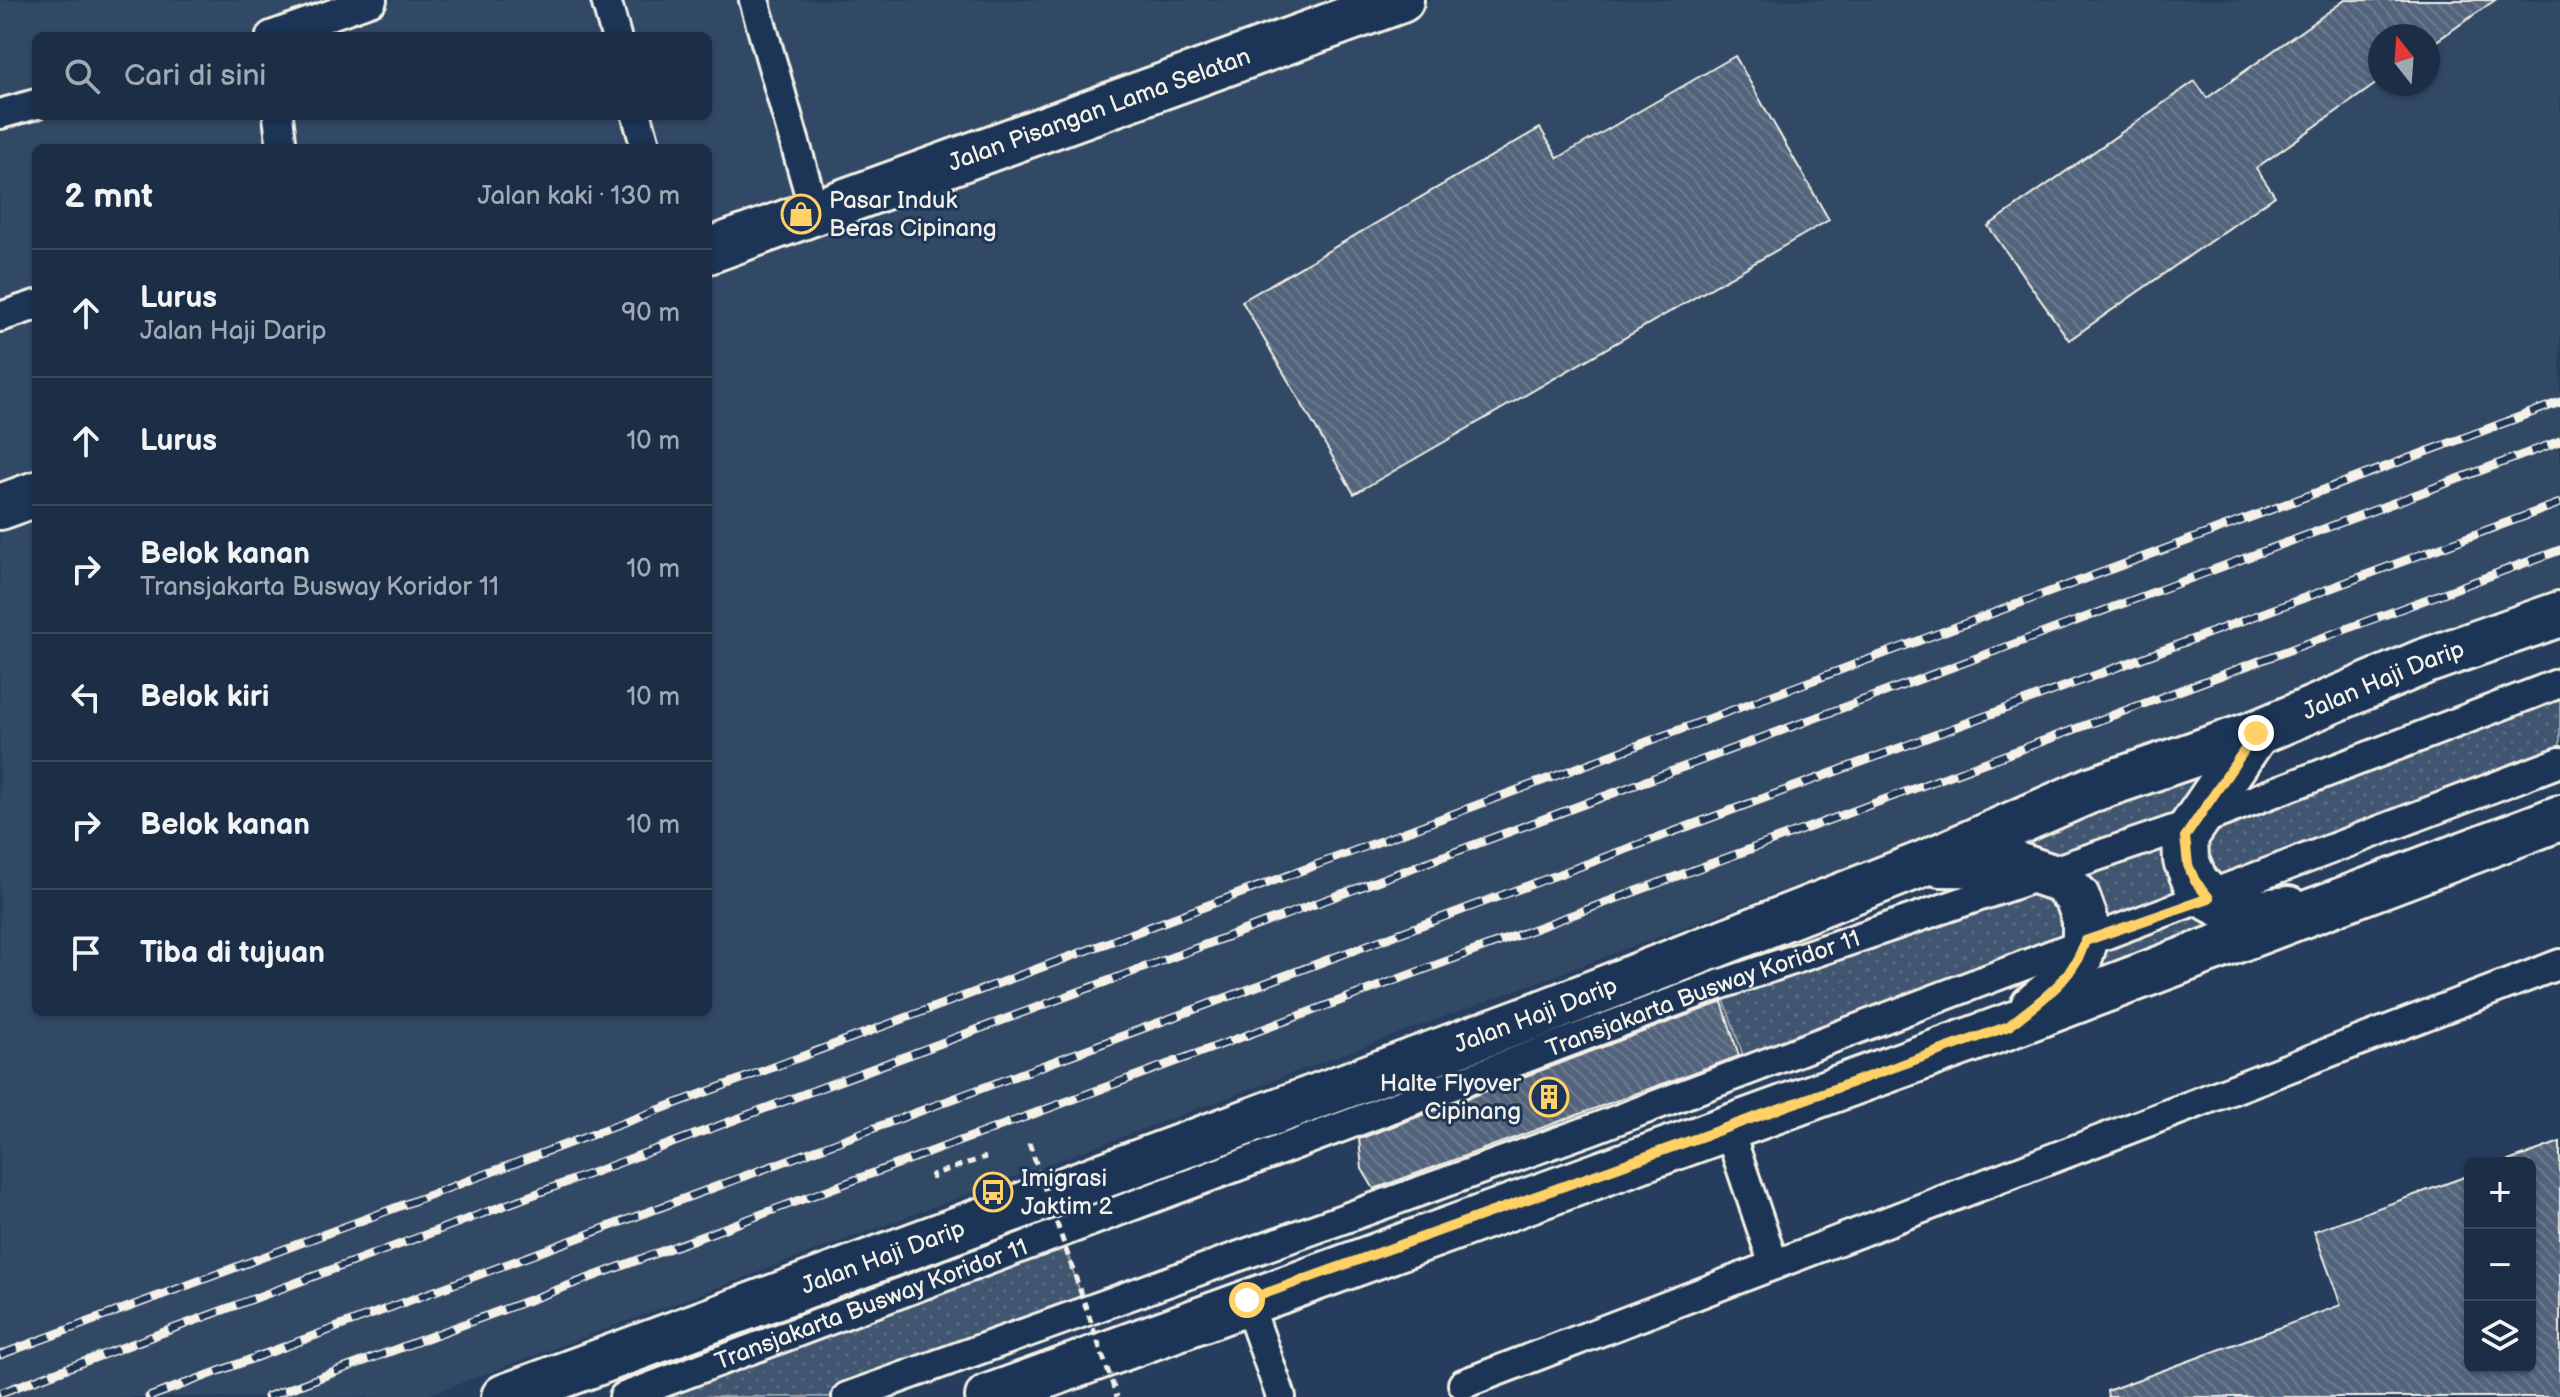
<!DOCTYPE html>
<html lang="id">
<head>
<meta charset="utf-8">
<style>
  body { margin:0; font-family:"Balsamiq Sans",sans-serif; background:#25364d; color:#f1f3f6 }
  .controls { position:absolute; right:24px; bottom:24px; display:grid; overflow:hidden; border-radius:12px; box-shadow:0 2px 6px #0004 }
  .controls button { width:72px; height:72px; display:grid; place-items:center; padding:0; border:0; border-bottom:2px solid #3a4a5f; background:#1c2e46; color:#f1f3f6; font:40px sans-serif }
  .compass { position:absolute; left:2368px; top:24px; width:72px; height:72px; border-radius:50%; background:#1c2e46; box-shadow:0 2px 6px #0004; rotate:343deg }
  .stop { position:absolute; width:24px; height:24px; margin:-18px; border:6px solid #ffd166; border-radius:50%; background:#fff }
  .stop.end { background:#ffd166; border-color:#fff; box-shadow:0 2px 8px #0008 }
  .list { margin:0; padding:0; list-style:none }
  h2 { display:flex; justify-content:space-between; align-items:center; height:104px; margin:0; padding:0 32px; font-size:34px }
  h2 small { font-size:26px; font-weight:400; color:#a0a8b3 }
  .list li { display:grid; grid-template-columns:52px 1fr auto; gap:24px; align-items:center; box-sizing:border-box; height:128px; padding:0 32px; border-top:2px solid #3a4a5f }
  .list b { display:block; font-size:30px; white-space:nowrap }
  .list p { margin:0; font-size:26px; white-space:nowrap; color:#a0a8b3 }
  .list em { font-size:26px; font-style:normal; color:#a0a8b3 }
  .icon { flex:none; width:44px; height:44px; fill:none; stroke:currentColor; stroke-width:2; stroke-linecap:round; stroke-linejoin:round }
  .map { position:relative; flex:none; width:2560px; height:1397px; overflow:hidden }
  .search { position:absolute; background:#1c2e46; box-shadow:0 2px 6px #0004; left:32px; top:32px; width:680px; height:88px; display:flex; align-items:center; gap:20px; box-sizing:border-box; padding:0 28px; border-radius:12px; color:#a0a8b3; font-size:30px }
  .panel { position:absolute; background:#1c2e46; box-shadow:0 2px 6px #0004; left:32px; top:144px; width:680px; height:872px; border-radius:12px }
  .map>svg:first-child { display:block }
  .built { fill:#334966; fill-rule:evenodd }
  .grass { fill:url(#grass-dots); stroke:#9aa2ac; stroke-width:2 }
  .building { fill:url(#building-back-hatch); stroke:#f4f1e8; stroke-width:2 }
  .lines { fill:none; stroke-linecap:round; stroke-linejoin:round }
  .service-casing { stroke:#f4f1e8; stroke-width:34 }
  .tertiary-casing { stroke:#f4f1e8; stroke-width:50 }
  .primary-casing { stroke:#f4f1e8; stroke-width:50 }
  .path { stroke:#f4f1e8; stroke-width:5; stroke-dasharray:8 6; stroke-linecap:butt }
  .service { stroke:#1d3557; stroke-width:28 }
  .tertiary { stroke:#1d3557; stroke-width:44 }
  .primary { stroke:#1d3557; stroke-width:44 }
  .rail-casing { stroke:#f4f1e8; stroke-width:9 }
  .rail { stroke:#1d3557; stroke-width:6; stroke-dasharray:18; stroke-linecap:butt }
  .path-bridge { stroke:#f4f1e8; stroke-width:5; stroke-dasharray:8 6; stroke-linecap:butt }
  .route { stroke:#ffd166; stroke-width:10 }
  .labels { text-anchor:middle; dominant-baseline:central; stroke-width:6; stroke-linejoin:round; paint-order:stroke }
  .street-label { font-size:24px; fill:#f4f1e8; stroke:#1d3557 }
  .poi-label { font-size:24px; fill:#f4f1e8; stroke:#1d3557; text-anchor:start }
</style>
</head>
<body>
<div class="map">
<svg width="2560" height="1397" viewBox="0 0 2560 1397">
  <defs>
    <pattern id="grass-dots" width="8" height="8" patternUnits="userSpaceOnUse" patternTransform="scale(2)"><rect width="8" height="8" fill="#40546f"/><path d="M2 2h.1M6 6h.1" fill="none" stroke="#5c6d84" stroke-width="1.8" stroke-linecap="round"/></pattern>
    <pattern id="building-back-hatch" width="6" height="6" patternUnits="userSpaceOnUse" patternTransform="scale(2)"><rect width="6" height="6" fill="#52647b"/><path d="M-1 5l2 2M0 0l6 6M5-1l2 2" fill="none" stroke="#6c7b8e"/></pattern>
  </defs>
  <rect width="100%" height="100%" fill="#263d5d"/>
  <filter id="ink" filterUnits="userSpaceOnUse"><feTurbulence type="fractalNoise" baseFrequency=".0125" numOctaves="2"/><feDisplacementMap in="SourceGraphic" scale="16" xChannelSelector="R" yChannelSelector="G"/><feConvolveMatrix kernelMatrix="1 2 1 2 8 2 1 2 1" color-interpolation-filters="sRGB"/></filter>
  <g filter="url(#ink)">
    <path class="built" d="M0,0H2560V601L423,1397H0ZM36,36H708V116H36ZM2380,36H2428V84H2380ZM36,148H708V1012H36Z"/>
    <path class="grass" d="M2560,683V764L2210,898L2252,913L2009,1026L2085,942L1748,1070L1719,985L2040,877L1925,863L2256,733L2208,804Z
      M1061,1234L1086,1311L849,1397H624Z"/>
    <path class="building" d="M2345,0H2495L2428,47V36H2380V81L2256,168L2275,196L2069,340L1988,226L2195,81L2207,98Z
      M1735,56L1829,220L1354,494L1242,301L1540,128L1558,158Z
      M1722,1002L1739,1056L1374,1189L1362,1169L1359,1139Z
      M2560,1142V1397H2108L2107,1391L2341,1305L2314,1231L2470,1175V1367H2530V1163H2503Z"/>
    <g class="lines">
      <defs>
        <g id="service">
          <path d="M606,0L616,36"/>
          <path d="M754,0L815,213"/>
          <path d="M271,36L372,0"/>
          <path d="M0,114L36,104"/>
          <path d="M278,116L282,148"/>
          <path d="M637,116L646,148"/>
          <path d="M0,317L36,305"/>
          <path d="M1727,1125L1774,1265"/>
          <path d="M1247,1300L1281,1397"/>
          <path d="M1463,1384L2560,964"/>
          <path id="s1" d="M624,1397L1719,985L2194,823L2560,683"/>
          <path d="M847,1397L1593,1129L2560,762"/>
        </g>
        <g id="tertiary">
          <path id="s2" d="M708,251L1401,0"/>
          <path d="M0,507L36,494"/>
        </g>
        <g id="primary">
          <path d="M2256,733L2185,837L2186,860L2195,881L2209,898L2230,909L2252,913L2288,909"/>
          <path d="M1940,864L2017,865L2061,880L2077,897L2085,919V941L2078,963L2064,981L2033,1007"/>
          <path id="s3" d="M504,1397L1537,1015L1925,863L2093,789L2256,733L2423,662L2560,614"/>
          <path d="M988,1397L2009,1026L2560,818"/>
        </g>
      </defs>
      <use href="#service" class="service-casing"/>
      <use href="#tertiary" class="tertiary-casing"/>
      <use href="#primary" class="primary-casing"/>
      <path class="path" d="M933,1180L932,1175L986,1157"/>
      <use href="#service" class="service"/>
      <use href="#tertiary" class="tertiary"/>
      <use href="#primary" class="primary"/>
      <defs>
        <path id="rail" d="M0,1355L2560,402
          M0,1393L2560,441
          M149,1397L2560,503
          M267,1397L2560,550"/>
      </defs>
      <use href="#rail" class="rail-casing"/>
      <use href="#rail" class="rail"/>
      <path class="path-bridge" d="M1029,1143L1117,1397"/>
    </g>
  </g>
  <g class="lines" filter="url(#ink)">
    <path class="route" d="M1247,1300L2009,1026C2040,1000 2073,981 2085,941L2209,898L2195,881L2188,865L2185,837L2256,733"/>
  </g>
  <defs>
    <symbol id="shop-ring" viewBox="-11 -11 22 22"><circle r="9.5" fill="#1d3557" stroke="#ffd166" stroke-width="1.5"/><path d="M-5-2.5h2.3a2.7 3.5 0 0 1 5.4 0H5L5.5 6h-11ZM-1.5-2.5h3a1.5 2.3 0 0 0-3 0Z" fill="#ffd166"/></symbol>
    <symbol id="building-ring" viewBox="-11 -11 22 22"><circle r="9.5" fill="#1d3557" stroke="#ffd166" stroke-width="1.5"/><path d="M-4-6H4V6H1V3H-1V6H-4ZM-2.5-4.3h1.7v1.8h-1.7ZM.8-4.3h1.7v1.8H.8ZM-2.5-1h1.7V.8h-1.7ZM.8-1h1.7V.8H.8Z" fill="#ffd166"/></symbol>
    <symbol id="bus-ring" viewBox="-11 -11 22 22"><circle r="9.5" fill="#1d3557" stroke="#ffd166" stroke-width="1.5"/><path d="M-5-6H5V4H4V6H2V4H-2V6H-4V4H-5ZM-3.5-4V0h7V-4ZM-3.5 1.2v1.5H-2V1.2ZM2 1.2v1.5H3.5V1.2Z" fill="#ffd166"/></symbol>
  </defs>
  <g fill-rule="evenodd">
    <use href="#shop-ring" x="779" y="192" width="44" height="44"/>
    <use href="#building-ring" x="1527" y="1075" width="44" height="44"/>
    <use href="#bus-ring" x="971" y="1170" width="44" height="44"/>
  </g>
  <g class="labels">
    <g class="street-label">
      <text stroke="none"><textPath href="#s2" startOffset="416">Jalan Pisangan Lama Selatan</textPath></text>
      <text stroke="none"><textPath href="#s3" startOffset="2012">Jalan Haji Darip</textPath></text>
      <text stroke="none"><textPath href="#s1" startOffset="1152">Transjakarta Busway Koridor 11</textPath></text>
      <text stroke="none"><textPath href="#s3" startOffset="1100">Jalan Haji Darip</textPath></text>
      <text stroke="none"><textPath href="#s3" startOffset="404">Jalan Haji Darip</textPath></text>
      <text stroke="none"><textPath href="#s1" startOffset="264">Transjakarta Busway Koridor 11</textPath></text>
    </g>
    <g class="poi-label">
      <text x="829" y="200">Pasar Induk<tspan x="829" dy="28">Beras Cipinang</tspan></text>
      <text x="1521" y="1083" text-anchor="end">Halte Flyover<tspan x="1521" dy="28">Cipinang</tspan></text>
      <text x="1021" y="1178">Imigrasi<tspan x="1021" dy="28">Jaktim 2</tspan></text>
    </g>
  </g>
</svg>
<div class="controls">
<button>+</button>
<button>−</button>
<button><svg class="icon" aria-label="layers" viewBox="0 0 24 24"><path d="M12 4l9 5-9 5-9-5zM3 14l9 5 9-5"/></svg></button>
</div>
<svg class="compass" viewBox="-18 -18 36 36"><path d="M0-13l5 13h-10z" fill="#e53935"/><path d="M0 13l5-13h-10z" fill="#a0a8b3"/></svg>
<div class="stop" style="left:1247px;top:1300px"></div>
<div class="stop end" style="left:2256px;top:733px"></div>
<div class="search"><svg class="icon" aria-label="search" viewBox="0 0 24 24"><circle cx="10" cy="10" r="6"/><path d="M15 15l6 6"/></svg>Cari di sini</div>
<section class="panel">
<h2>2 mnt<small>Jalan kaki · 130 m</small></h2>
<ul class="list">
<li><svg class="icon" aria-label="ahead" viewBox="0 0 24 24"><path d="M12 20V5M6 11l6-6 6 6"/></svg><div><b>Lurus</b><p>Jalan Haji Darip</p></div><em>90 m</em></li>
<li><svg class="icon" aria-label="ahead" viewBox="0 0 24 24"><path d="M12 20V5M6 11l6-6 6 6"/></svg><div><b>Lurus</b></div><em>10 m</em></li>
<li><svg class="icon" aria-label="right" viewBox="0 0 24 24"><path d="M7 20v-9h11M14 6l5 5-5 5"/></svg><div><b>Belok kanan</b><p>Transjakarta Busway Koridor 11</p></div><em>10 m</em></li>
<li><svg class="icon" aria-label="left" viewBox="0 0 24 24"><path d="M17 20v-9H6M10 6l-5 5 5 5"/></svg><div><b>Belok kiri</b></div><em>10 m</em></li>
<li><svg class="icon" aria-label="right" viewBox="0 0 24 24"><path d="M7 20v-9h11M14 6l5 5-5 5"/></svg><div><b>Belok kanan</b></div><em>10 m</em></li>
<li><svg class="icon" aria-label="arrive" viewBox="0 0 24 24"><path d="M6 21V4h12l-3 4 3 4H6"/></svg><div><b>Tiba di tujuan</b></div></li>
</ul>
</section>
</div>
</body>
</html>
